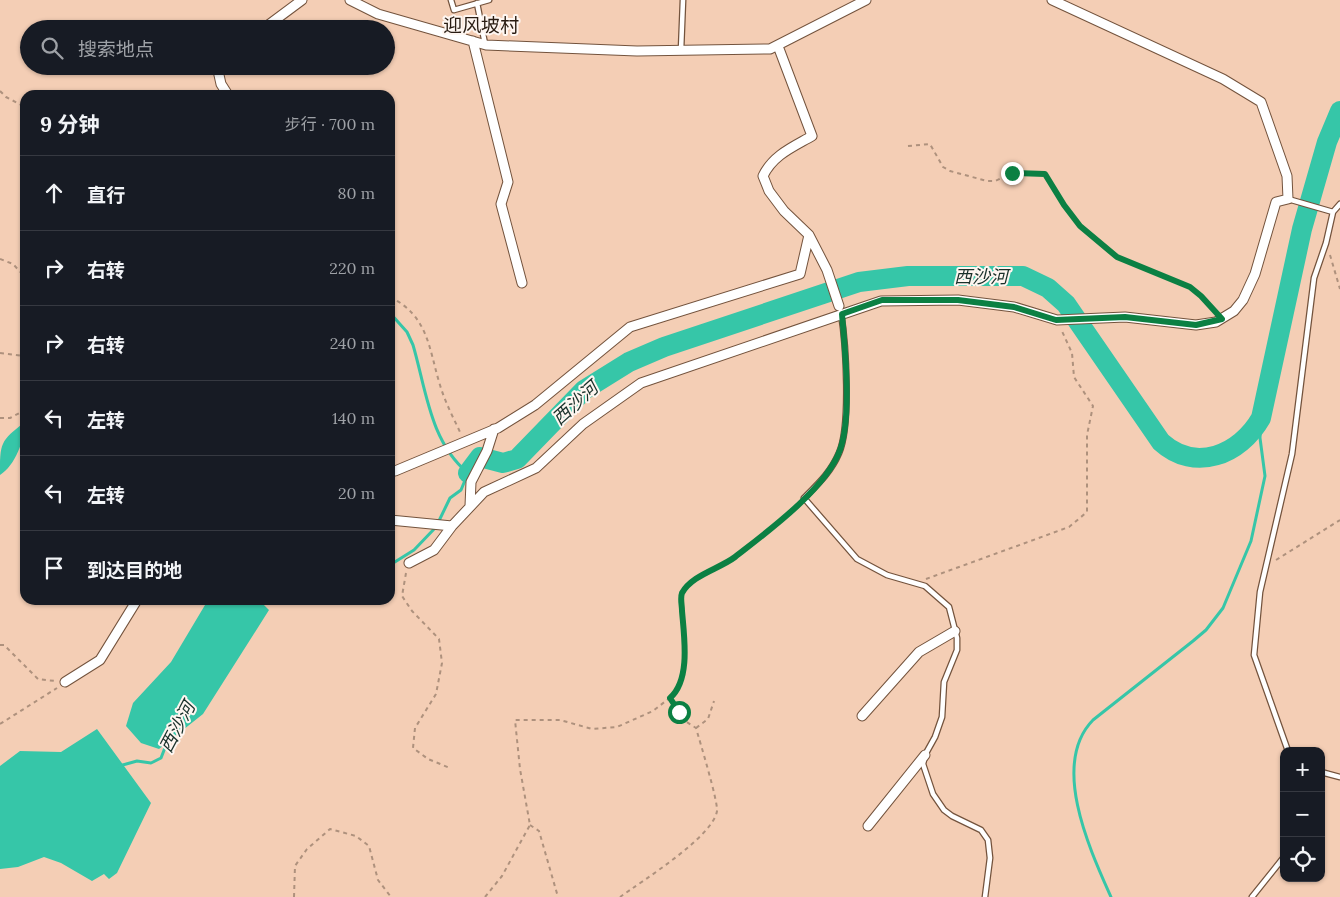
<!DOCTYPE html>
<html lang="zh">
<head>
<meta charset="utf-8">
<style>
	body { margin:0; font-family:Lora,"Noto Sans SC",serif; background:#242831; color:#f1f3f6 }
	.controls { position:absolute; right:15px; bottom:15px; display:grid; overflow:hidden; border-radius:10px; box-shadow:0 1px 4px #0004 }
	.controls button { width:45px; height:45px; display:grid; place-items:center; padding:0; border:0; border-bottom:1px solid #363941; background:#171b24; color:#f1f3f6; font:25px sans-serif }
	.stop { position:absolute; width:15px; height:15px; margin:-11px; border:4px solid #0b8043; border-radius:50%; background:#fff }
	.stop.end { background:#0b8043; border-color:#fff; box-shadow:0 1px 5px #0008 }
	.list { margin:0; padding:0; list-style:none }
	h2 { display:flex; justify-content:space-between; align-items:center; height:65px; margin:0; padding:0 20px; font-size:21px }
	h2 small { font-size:16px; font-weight:400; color:#9ea1a6 }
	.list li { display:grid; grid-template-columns:32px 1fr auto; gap:15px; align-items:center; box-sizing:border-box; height:75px; padding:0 20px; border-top:1px solid #363941 }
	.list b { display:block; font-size:19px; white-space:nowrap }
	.list em { font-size:16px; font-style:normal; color:#9ea1a6 }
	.icon { flex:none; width:28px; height:28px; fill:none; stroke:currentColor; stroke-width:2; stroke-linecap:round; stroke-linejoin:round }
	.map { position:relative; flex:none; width:1340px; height:897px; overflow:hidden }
	.search { position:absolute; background:#171b24; box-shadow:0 1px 4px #0004; left:20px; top:20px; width:375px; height:55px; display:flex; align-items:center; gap:12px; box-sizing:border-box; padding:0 18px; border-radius:28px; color:#9ea1a6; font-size:19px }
	.panel { position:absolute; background:#171b24; box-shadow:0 1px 4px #0004; left:20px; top:90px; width:375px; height:515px; border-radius:15px }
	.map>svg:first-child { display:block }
	.water { fill:#36c6a8 }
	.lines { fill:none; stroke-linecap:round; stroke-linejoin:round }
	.stream { stroke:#36c6a8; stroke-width:3 }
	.river { stroke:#36c6a8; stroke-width:20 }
	.lane-casing { stroke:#73533d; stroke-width:7 }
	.street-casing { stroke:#73533d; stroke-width:11 }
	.path { stroke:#ae917d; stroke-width:2; stroke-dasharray:4 4; stroke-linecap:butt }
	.lane { stroke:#fff; stroke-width:4.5 }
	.street { stroke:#fff; stroke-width:9 }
	.route { stroke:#0b8043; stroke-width:6 }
	.labels { text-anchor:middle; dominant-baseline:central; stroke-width:4; stroke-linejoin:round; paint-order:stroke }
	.water-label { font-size:18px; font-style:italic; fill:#19302a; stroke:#fef6f1 }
	.quarter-label { font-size:19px; fill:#291c12; stroke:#fef6f1 }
</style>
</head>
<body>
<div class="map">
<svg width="1340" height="897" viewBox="0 0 1340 897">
	<rect width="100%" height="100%" fill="#f4ceb5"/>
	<path class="water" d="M25,422c0,17 -10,44 -25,53 0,-32 0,-34 25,-53z
		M208,600h51l10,10 -66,104 -44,35 -18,-6 -15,-17 7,-23 38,-41z
		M97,729l54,74 -34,70 -8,6 -5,-5 -12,7 -31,-18 -17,-6 -26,10 -18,2v-103l20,-15 41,1z"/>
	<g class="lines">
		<path class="stream" d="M390,313l17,19 6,13c13,44 17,97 55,128l-7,17 -11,8 -14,29 -22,23 -24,15
			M119,766l18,-5 14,2 10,-5 7,-18
			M1111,897c-21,-47 -61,-133 -18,-177l100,-79 13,-11 17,-22 28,-67 14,-65 -5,-38 1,-20"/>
		<path class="river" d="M468,473l12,-16 23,6 14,-4 67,-69 45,-28 35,-15 195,-65 49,-6h115l25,12 18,16 95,138c34,31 79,13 100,-24l41,-189 25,-87 13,-31"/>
		<defs>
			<path id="lane" d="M451,0l3,10 35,-10
				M477,3l8,41
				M681,50l2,-50
				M1288,199l45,13
				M841,313c5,31 10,113 -2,140 -8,19 -21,31 -35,45l53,61 30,16 38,11 24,21 8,31v12l-13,32 -2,35 -7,20 -10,18 -2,9 10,30 11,16 8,6 29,14 7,10 2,18 -5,39
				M1288,751l-34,-96 6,-63 32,-138 22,-176 12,-35 7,-31 7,-8
				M1321,772l19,5
				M1252,897l32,-40"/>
			<path id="street" d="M350,0l28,14 108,31 151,6 133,-2 96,-49
				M263,29l39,-29
				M473,41l35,141 -7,22 21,79
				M778,46l34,90c-19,11 -39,19 -49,40l6,15 15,20 25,24 18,35 12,36
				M217,66l4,18 7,11
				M390,470l5,1 103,-43 37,-23 95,-78 170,-53 9,-39
				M470,506l1,-24 16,-31 7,-22
				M390,520l62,6
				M409,563l25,-13 18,-24 32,-34 52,-24 47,-44 58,-41 240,-82 77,-1 56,7 43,13 68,-3 71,8 20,-3 18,-11 9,-11 12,-26 21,-72 12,-3 -1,-23 -26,-74 -38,-23 -171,-79
				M65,682l35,-22 37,-60
				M862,716l57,-64 36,-21
				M868,826l57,-71"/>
		</defs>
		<use href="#lane" class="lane-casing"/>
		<use href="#street" class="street-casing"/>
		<path class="path" d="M0,91l6,6 19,10
			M908,146l22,-2 13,23 7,4 37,10h8l18,-8 32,1 19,31 16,21 37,31 74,30 24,24
			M1330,255l10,34
			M0,259l13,5 12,13
			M390,297c39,19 39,53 50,88 5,17 13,32 20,47
			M0,353l25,3
			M0,418h10l15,-8
			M1276,560l64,-40
			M406,573l-4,23 10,15 27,28 3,24 -6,31 -21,34 -2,20 15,11 22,9
			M926,579l143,-52 18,-15v-77l6,-29 -19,-29 -2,-24 -11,-24
			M0,645h4l34,34 17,2
			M0,724l57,-36
			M696,728l12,-9 6,-18
			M530,825l9,6 19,66
			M294,897l1,-31 12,-17 23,-20 26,7 13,10 9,34 13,17
			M485,897l17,-21 28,-51 -10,-56 -5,-49h45l32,9 25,-2 36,-16 23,-18 10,-34 -5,-64 7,-10 44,-25 43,-35 23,-22
			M620,897c22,-16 93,-60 97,-86 1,-10 -17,-69 -21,-83l-11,-7 -15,-23"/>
		<use href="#lane" class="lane"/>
		<use href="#street" class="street"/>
	</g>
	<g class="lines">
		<path class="route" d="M679,712l-9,-14c21,-18 14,-62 12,-87 0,-6 -2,-13 0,-18 10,-18 37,-24 53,-36 32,-25 91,-68 105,-107 12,-33 5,-100 2,-136l40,-14h76l56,7 42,13 69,-3 71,8 26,-6 -21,-23 -11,-9 -73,-30 -37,-31 -16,-21 -19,-31 -33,-1"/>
	</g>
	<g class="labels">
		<g class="water-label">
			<text x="981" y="276">西沙河</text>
			<text transform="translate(575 403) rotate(-42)">西沙河</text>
			<text transform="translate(177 727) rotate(-62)">西沙河</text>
		</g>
		<g class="quarter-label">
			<text x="481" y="25">迎风坡村</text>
		</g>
	</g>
</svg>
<div class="controls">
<button>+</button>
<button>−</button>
<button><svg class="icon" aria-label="locate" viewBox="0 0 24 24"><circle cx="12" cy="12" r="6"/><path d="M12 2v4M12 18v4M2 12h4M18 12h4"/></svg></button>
</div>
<div class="stop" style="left:679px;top:712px"></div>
<div class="stop end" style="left:1012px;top:173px"></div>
<div class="search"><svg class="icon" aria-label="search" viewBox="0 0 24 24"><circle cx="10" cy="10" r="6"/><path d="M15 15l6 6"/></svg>搜索地点</div>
<section class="panel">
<h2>9 分钟<small>步行 · 700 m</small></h2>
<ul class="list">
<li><svg class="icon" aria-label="ahead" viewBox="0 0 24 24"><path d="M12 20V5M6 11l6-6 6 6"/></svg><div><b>直行</b></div><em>80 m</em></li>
<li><svg class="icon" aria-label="right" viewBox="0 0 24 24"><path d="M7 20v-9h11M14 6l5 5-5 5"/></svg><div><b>右转</b></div><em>220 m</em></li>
<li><svg class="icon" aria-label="right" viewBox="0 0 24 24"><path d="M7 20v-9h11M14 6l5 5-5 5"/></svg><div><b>右转</b></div><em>240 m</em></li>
<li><svg class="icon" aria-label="left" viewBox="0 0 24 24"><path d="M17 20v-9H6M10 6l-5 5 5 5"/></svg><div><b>左转</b></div><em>140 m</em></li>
<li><svg class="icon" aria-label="left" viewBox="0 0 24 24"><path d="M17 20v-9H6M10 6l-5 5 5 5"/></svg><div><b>左转</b></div><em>20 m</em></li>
<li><svg class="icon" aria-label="arrive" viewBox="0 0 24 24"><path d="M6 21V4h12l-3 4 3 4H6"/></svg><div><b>到达目的地</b></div></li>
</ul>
</section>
</div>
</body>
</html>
